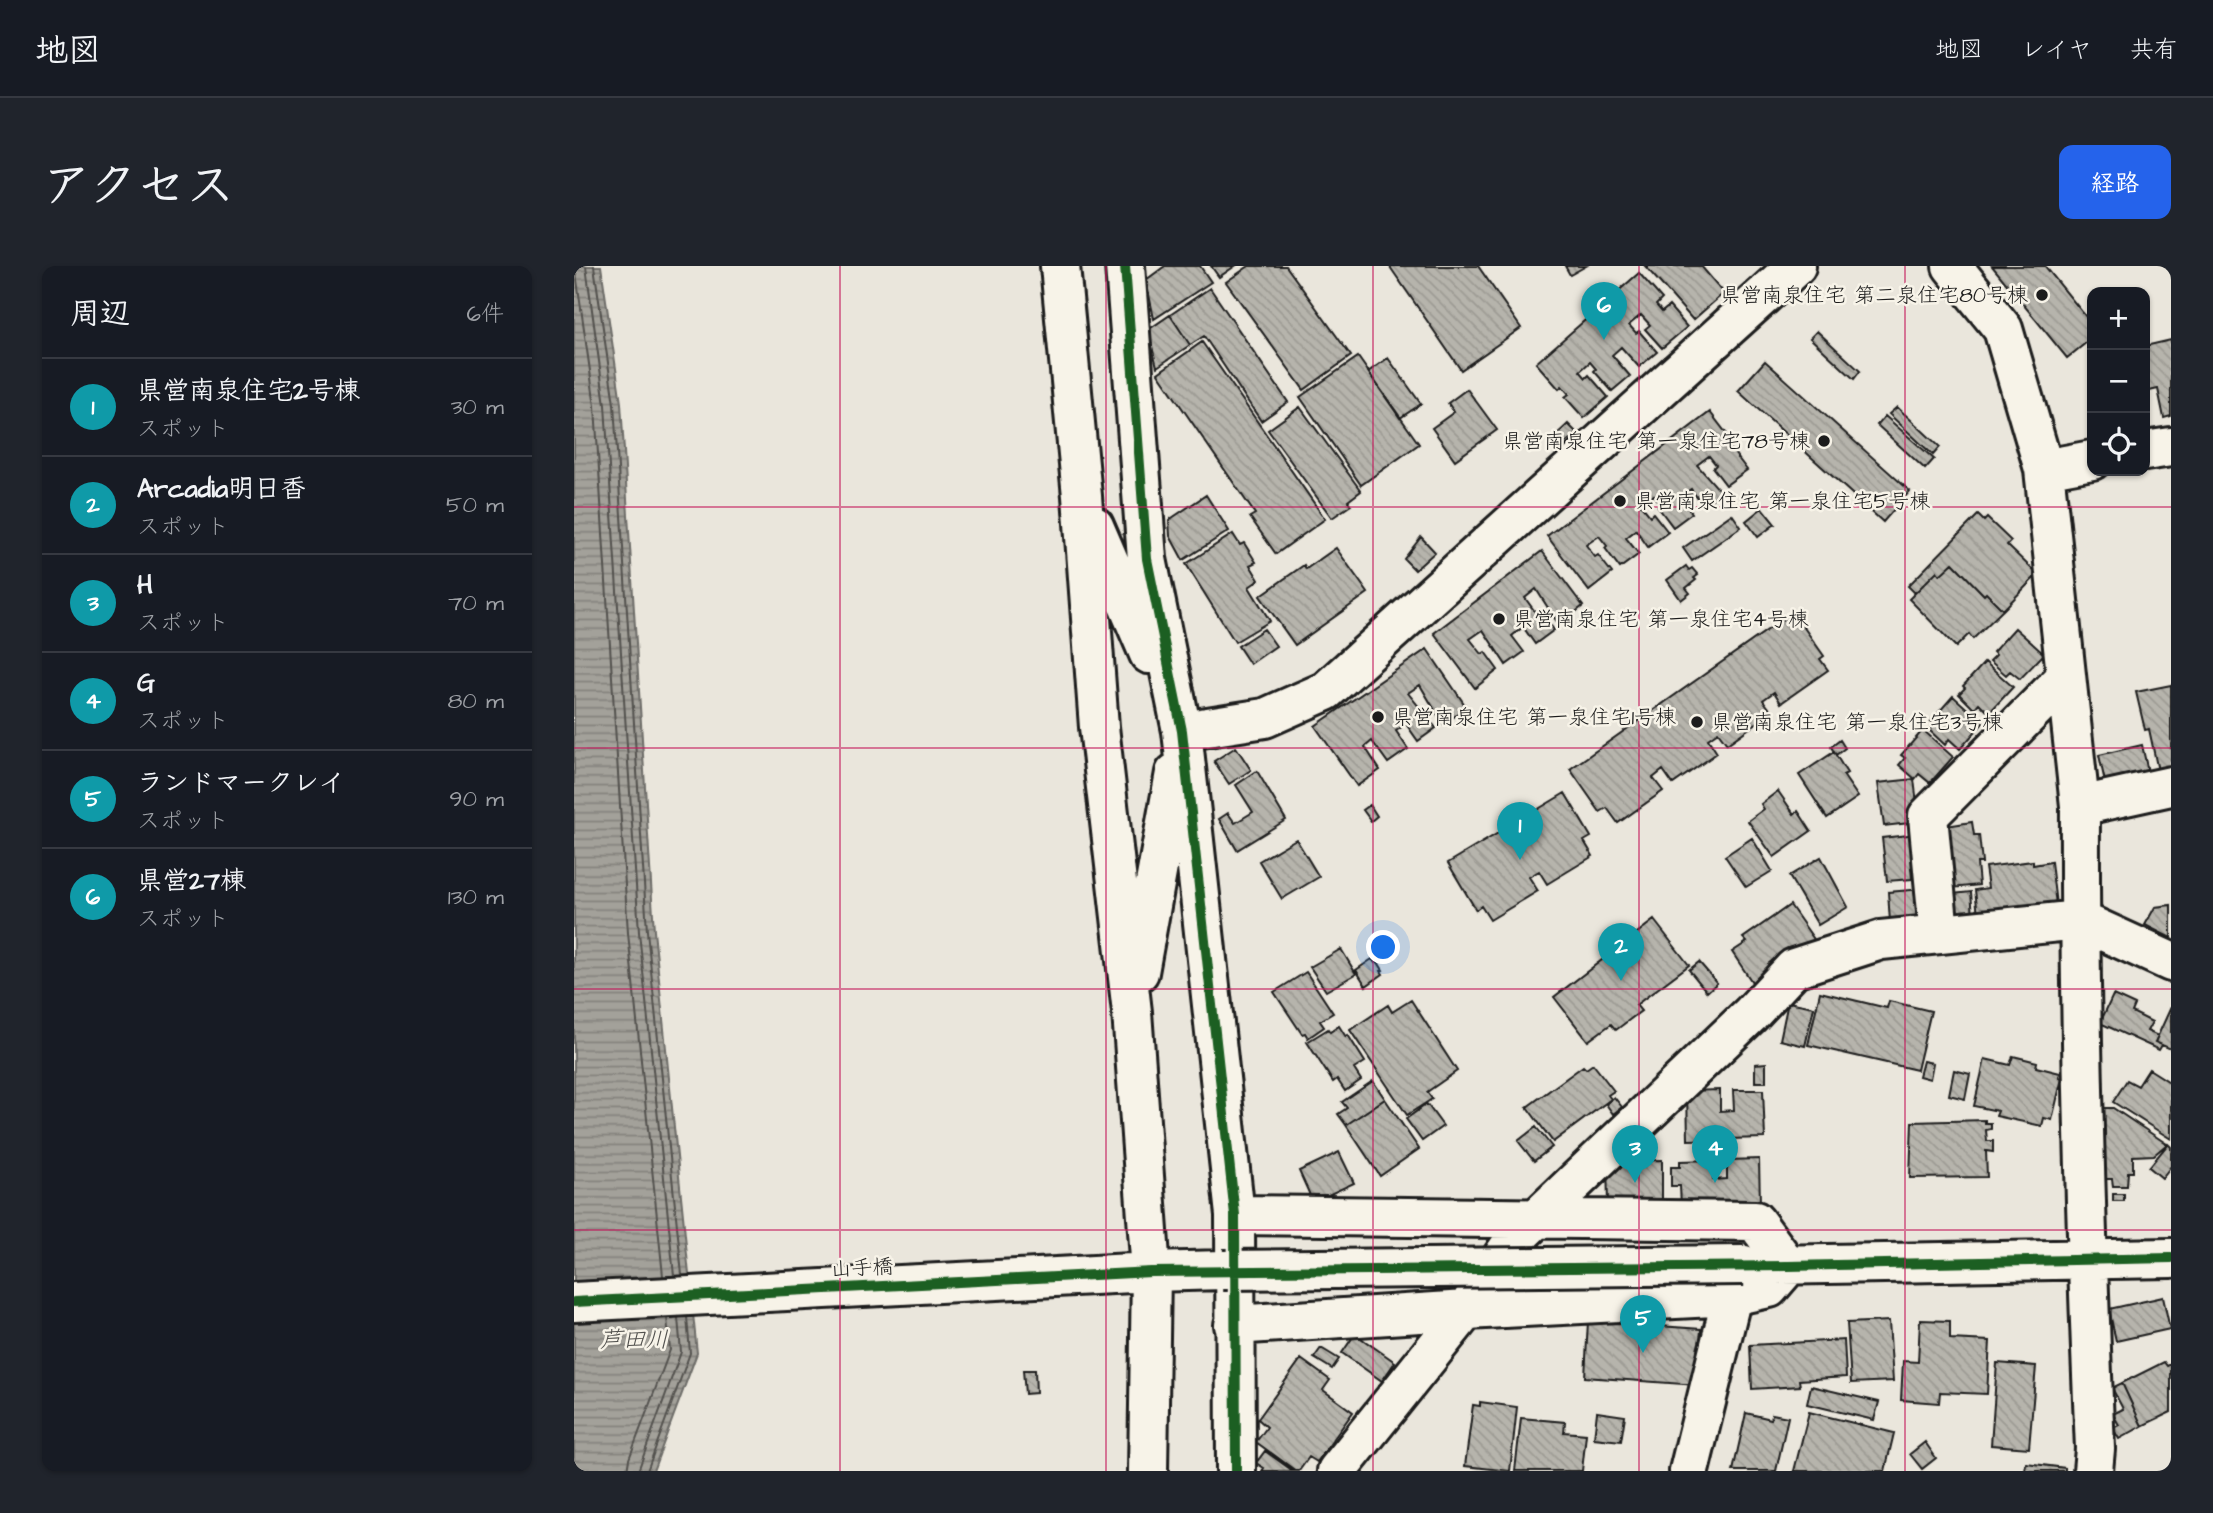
<!DOCTYPE html>
<html lang="ja">
<head>
<meta charset="utf-8">
<style>
	body { margin:0; font-family:"Architects Daughter","Klee One",sans-serif; background:#20242c; color:#f1f3f6 }
	.controls { position:absolute; right:21px; top:21px; display:grid; overflow:hidden; border-radius:14px; box-shadow:0 2px 5px #0004 }
	.controls button { width:63px; height:63px; display:grid; place-items:center; padding:0; border:0; border-bottom:2px solid #363941; background:#171b24; color:#f1f3f6; font:35px sans-serif }
	.you { position:absolute; left:810px; top:682px; width:24px; height:24px; margin:-18px; border:5px solid #fff; border-radius:50%; background:#1a73e8; box-shadow:0 0 0 10px #1a73e833 }
	.badge { display:grid; place-items:center; width:46px; height:46px; border-radius:50%; background:#2563eb; color:#fff; font-size:23px; font-weight:700 }
	.pin { position:absolute; translate:-50% -58px; filter:drop-shadow(0 2px 4px #0008) }
	.pin::after { content:''; position:absolute; top:37px; width:24px; height:21px; background:inherit; clip-path:polygon(0 0,100% 0,50% 100%) }
	.list { margin:0; padding:0; list-style:none }
	h2 { display:flex; justify-content:space-between; align-items:center; height:91px; margin:0; padding:0 28px; font-size:30px }
	h2 small { font-size:23px; font-weight:400; color:#9ea1a6 }
	.list li { display:grid; grid-template-columns:46px 1fr auto; gap:21px; align-items:center; box-sizing:border-box; height:98px; padding:0 28px; border-top:2px solid #363941 }
	.list b { display:block; font-size:26px; white-space:nowrap }
	.list p { margin:0; font-size:23px; white-space:nowrap; color:#9ea1a6 }
	.list em { font-size:23px; font-style:normal; color:#9ea1a6 }
	.icon { flex:none; width:38px; height:38px; fill:none; stroke:currentColor; stroke-width:2; stroke-linecap:round; stroke-linejoin:round }
	.map { position:relative; flex:none; width:1597px; height:1205px; overflow:hidden; border-radius:14px }
	header { display:flex; align-items:center; gap:42px; box-sizing:border-box; height:98px; padding:0 35px; background:#171b24; border-bottom:2px solid #363941 }
	header strong { font-size:33px }
	nav { display:flex; gap:38px; margin-inline-start:auto; font-size:24px }
	.intro { display:flex; align-items:center; justify-content:space-between; box-sizing:border-box; height:168px; padding:0 42px }
	h1 { margin:0; font-size:49px }
	.button { padding:18px 32px; border-radius:14px; background:#2563eb; color:#fff; font-size:24px; font-weight:700 }
	main { display:flex; gap:42px; padding:0 42px }
	aside { flex:1; background:#171b24; border-radius:14px; box-shadow:0 2px 5px #0004 }
	.map>svg:first-child { display:block }
	.water { fill:url(#water-rules); stroke:#6d6c68; stroke-width:2 }
	.lines { fill:none; stroke-linecap:round; stroke-linejoin:round }
	.shore { stroke:#52514e; stroke-width:2 }
	.building { fill:url(#building-back-hatch); stroke:#1c1c1c; stroke-width:2 }
	.minor-casing { stroke:#1c1c1c; stroke-width:44 }
	.minor { stroke:#f7f3e8; stroke-width:38 }
	.minor-bridge-casing { stroke:#1c1c1c; stroke-width:44; stroke-linecap:butt }
	.minor-bridge { stroke:#f7f3e8; stroke-width:38 }
	.cycleway-casing { stroke:#f7f3e8; stroke-width:15 }
	.cycleway { stroke:#1b5e20; stroke-width:10 }
	.grid { fill:none; stroke:#c2185b; stroke-width:2; stroke-opacity:0.55 }
	.poi-dot { fill:#1c1c1c; stroke:#f7f3e8; stroke-width:2.5 }
	.labels { text-anchor:middle; dominant-baseline:central; stroke-width:5; stroke-linejoin:round; paint-order:stroke }
	.poi-label { font-size:21px; fill:#1c1c1c; stroke:#f7f3e8; text-anchor:start }
	.street-label { font-size:21px; fill:#1c1c1c; stroke:#f7f3e8 }
	.water-label { font-size:23px; font-style:italic; fill:#52514e; stroke:#f7f3e8 }
</style>
</head>
<body>
<header>
<strong>地図</strong>
<nav><a>地図</a><a>レイヤ</a><a>共有</a></nav>
</header>
<div class="intro"><h1>アクセス</h1><a class="button">経路</a></div>
<main>
<aside>
<h2>周辺<small>6件</small></h2>
<ul class="list">
<li><span class="badge" style="background:#0f9aa8">1</span><div><b>県営南泉住宅2号棟</b><p>スポット</p></div><em>30 m</em></li>
<li><span class="badge" style="background:#0f9aa8">2</span><div><b>Arcadia明日香</b><p>スポット</p></div><em>50 m</em></li>
<li><span class="badge" style="background:#0f9aa8">3</span><div><b>H</b><p>スポット</p></div><em>70 m</em></li>
<li><span class="badge" style="background:#0f9aa8">4</span><div><b>G</b><p>スポット</p></div><em>80 m</em></li>
<li><span class="badge" style="background:#0f9aa8">5</span><div><b>ランドマークレイ</b><p>スポット</p></div><em>90 m</em></li>
<li><span class="badge" style="background:#0f9aa8">6</span><div><b>県営27棟</b><p>スポット</p></div><em>130 m</em></li>
</ul>
</aside>
<div class="map">
<svg width="1597" height="1205" viewBox="0 0 1597 1205">
	<defs>
		<pattern id="water-rules" width="6" height="5" patternUnits="userSpaceOnUse" patternTransform="scale(1.75)"><rect width="6" height="5" fill="#a3a19a"/><path d="M0 2.5h6" fill="none" stroke="#84827d"/></pattern>
		<pattern id="building-back-hatch" width="6" height="6" patternUnits="userSpaceOnUse" patternTransform="scale(1.75)"><rect width="6" height="6" fill="#b6b4ac"/><path d="M-1 5l2 2M0 0l6 6M5-1l2 2" fill="none" stroke="#9c9a93"/></pattern>
	</defs>
	<rect width="100%" height="100%" fill="#eae6dc"/>
	<filter id="ink" filterUnits="userSpaceOnUse"><feTurbulence type="fractalNoise" baseFrequency=".0143" numOctaves="2"/><feDisplacementMap in="SourceGraphic" scale="14" xChannelSelector="R" yChannelSelector="G"/><feConvolveMatrix kernelMatrix="1 2 1 2 8 2 1 2 1" color-interpolation-filters="sRGB"/></filter>
	<g filter="url(#ink)">
		<path class="water" d="M0,0h27l20,137 33,528 43,422 -44,118h-79z"/>
		<g class="lines">
			<path class="shore" d="M1,0l20,140 33,527 35,343
				M12,0l19,139 34,527 35,344
				M20,0l20,138 33,527 35,344
				M53,1205l2,-12 41,-109 -3,-32
				M64,1205l43,-119 -3,-34
				M73,1205l43,-118 -3,-36"/>
		</g>
		<path class="building" d="M591,0h35l11,16 -57,37 -8,-39z
			M637,0h24l-16,11z
			M675,0h37l65,90 -47,34 -78,-108z
			M818,0h86l43,62 -60,42 -71,-103z
			M991,0h21l-16,9z
			M1071,0h56l23,27 -31,27z
			M1418,0h53l47,58v14l-25,20z
			M1065,7l23,26 -6,6 6,7 7,-6 18,21 -25,21 -17,-19 5,-4 -9,-10 -12,10 7,8 3,-2 18,21 -18,15 -18,-20 -9,8 18,21 -18,15 -18,-20 2,-2 -6,-7 -10,9 6,7 3,-3 19,22 -24,21 -19,-21 4,-3 -7,-8 -3,3 -23,-26z
			M636,22l78,114 -27,19 -57,-85 -14,9 -20,-30z
			M596,49l20,30 -33,22 -9,-37z
			M1243,65l43,40 -6,8 -44,-41z
			M1597,74v76l-7,2 -6,-29 -13,3v-46z
			M628,76l123,177 -49,35 -26,-37 5,-3 -97,-141z
			M784,91l61,87 -58,41 -61,-88z
			M814,92l33,46 -21,14 -32,-46z
			M1191,95l145,130 -27,31 -145,-131z
			M893,123l30,41 -42,30 -23,-32 22,-16 -6,-9z
			M726,141l61,84 -13,10 3,4 -19,13 -64,-88z
			M1323,141l43,40 -7,8 -44,-41z
			M1136,146l19,25 -4,4 22,29 -21,15 -13,-17 3,-3 -7,-9 -12,9 24,27 -18,14 -12,-17 -11,8 12,16 -19,14 -15,-20 3,-2 -7,-10 -13,10 9,11 3,-3 15,19 -20,15 -12,-17 -10,8 13,16 -19,14 -15,-20 2,-2 -8,-10 -13,9 9,12 3,-2 14,18 -23,18 -42,-55z
			M1311,150l49,43 -9,10 -48,-44z
			M994,158l9,9 -14,12 -8,-9z
			M632,229l23,36 -46,29 -13,-24 -1,-16z
			M1188,242l13,16 -17,13 -12,-16z
			M1158,248l9,13 -49,34 -9,-13z
			M1404,249l6,6 3,-3 24,23 -4,4 27,26v7l-31,32 -17,-17 -2,2 -31,-32 -13,12 -3,-4 -22,22 -7,-7z
			M659,268l7,11 4,-2 12,19 -6,3 9,15 -10,7 21,34 -35,21 -49,-78z
			M847,271l14,15 -20,18 -11,-11z
			M762,282l32,45 -73,52 -35,-49 44,-31 2,4z
			M968,285l41,55 -24,19 -23,-36 -11,9 11,15 4,-2 14,19 -19,14 -12,-17 -11,9 12,16 -18,13 -23,-35 -13,9 12,15 3,-2 13,18 -23,18 -41,-55z
			M1379,297l31,32 2,-2 17,17 -30,29 -4,-5 -13,13 -47,-48 28,-28 3,4z
			M1112,300l3,4 3,-2 6,7 -4,3 2,2 -10,8 4,5 -9,7 -14,-20z
			M1219,346l31,44 -4,3 8,11 -47,33 -7,-11 -11,8 9,12 -45,32 -9,-12 -10,7 9,14 -44,31 -10,-14 -10,8 10,13 -45,32 -11,-15 -7,4 -30,-43z
			M1441,362l29,26 -24,25 -10,-8 -4,4 -16,-14 6,-6 -3,-3z
			M690,363l12,17 -26,18 -12,-18z
			M853,383l40,59 -24,16 -23,-39 -12,8 28,35 -18,13 -12,-17 -10,7 12,18 -20,14 -16,-22 -7,6 15,23 -23,16 -42,-60z
			M1411,396l28,25 -24,26 -10,-10 -5,6 -15,-15 6,-6 -2,-2z
			M1597,419v83l-13,3 -9,-42 -4,1 -9,-38z
			M1379,430l30,27 -23,26 -11,-10 -4,6 -16,-15 6,-6 -4,-3z
			M1349,464l30,27 -23,26 -11,-9 -4,5 -16,-14 6,-7 -4,-3z
			M1266,474l5,8 -9,7 -5,-8z
			M1568,479l6,27 -43,10 -6,-27z
			M662,481l15,23 -22,14 -15,-23z
			M1260,486l13,21 -4,2 15,22 -31,21 -28,-43z
			M683,505l29,49 -49,30 -18,-31 9,-6 7,10 18,-11 -17,-27z
			M1340,513l4,33 -10,1 1,10 -25,3 -6,-43z
			M1204,525l16,23 4,-3 13,20 -37,26 -26,-36 16,-12 -3,-5z
			M991,527l26,44 -7,4 9,15 -46,28 -8,-13 -10,6 9,14 -48,29 -9,-14 -5,4 -28,-47z
			M796,539l7,11 -6,5 -8,-11z
			M1398,556l2,13h5l3,28h-5l2,22 -27,3 -6,-62z
			M1343,568l4,33 -10,1 1,11 -25,2 -5,-43z
			M1178,572l20,33 -26,16 -21,-31z
			M722,573l23,38 -37,22 -23,-38z
			M1247,591l27,50 -30,18 -29,-49z
			M1459,595v4l18,-3 5,43 -78,9 -3,-24 13,-2 -3,-21z
			M1349,623l3,29 -36,4 -2,-30z
			M1397,626l2,23 -19,1 -1,-22z
			M1216,639l28,40 -39,26 -7,-10 -4,3 7,10 -19,14 -24,-36 15,-10 -4,-4z
			M1597,639v33l-26,-13 10,-18z
			M1080,654l35,45 -53,40 5,6 -25,19 -5,-6 -23,17 -34,-44z
			M767,683l15,25 -30,17 -16,-24z
			M798,693l3,4 3,-1 5,8 -2,1 2,3 -17,12 -10,-16z
			M1125,696l18,21 -10,9 -18,-22z
			M732,706l27,41 -13,8 4,6 -16,11 -3,-5 -3,1 -28,-42z
			M1246,726l67,16 2,-7 42,10 -14,59 -109,-25z
			M1539,729l22,10 -3,7 20,10 -5,9 11,5 -3,6 7,3 -3,5 -59,-27z
			M837,734l46,71 -30,21 5,7 -25,16 -57,-85 38,-25 4,7z
			M1214,736l26,5 -9,39 -25,-6z
			M1597,741v42l-16,-7z
			M765,760l7,11 2,-2 17,27 -11,7 7,11 -16,11 -8,-12 -4,3 -26,-40 21,-13 2,3z
			M1439,790l24,6 -1,5 24,6 -1,4 3,1 -10,42 -8,-2 -2,8 -46,-10 2,-5 -24,-5 11,-47 25,6z
			M1349,795l10,2 -3,16 -11,-3z
			M1192,797v19h-11v-18z
			M1019,798l21,27 -6,4 3,4 -58,43 -26,-35 56,-41 3,3z
			M1575,803l22,14v56l-58,-37 14,-22 11,6z
			M1380,804l16,4 -5,25 -16,-4z
			M799,815l12,18 -39,26 -8,-11 9,-6 -5,-6z
			M1146,824v21l14,-1 -1,-20h30l2,48 -77,2 -1,-49z
			M1040,831l8,10 -9,7 -7,-10z
			M811,833l34,50 -39,27 -34,-51z
			M853,838l16,22 -21,15 -16,-22z
			M1530,842h9l54,36 -13,11 -21,1v16h-5l-1,14h-14l-1,-7h-7z
			M1411,854v3h6v6l-5,1 1,11h6v11l-7,-1 1,26 -77,1 2,-56z
			M962,861l16,20 -18,14 -16,-20z
			M1594,878l3,3v19l-9,12 -13,-11z
			M765,886l15,31 -41,19 -14,-31z
			M1185,893l1,45 -79,1 -1,-19h-9v-19h9v-6l33,-1v20l14,-1v-19z
			M1088,894v45h-54l-1,-44z
			M1539,928h11v7h-11z
			M1589,1031l7,32 -54,12 -7,-32z
			M1346,1054l30,1v18l40,2 -3,53 -47,-2 -1,11 -38,-3 2,-39 15,1z
			M1014,1055l113,8 -4,56 -112,-8z
			M1315,1055l4,60 -42,2 -4,-60z
			M781,1068l40,28 -13,19 -40,-28z
			M1270,1074l2,37 -47,3 1,6 -48,3 -2,-44z
			M747,1082l18,11 -7,10 -18,-11z
			M727,1093l29,21 -7,10 30,22 -36,50 -8,-5 -10,14h-3l-40,-29 11,-15 -9,-8z
			M1590,1096l3,4 4,-2v48l-29,14 -20,-43z
			M1423,1097l39,3 -7,82 -38,-3z
			M449,1104h12l1,23 -11,1z
			M1548,1117l20,43 -23,13 -6,-11 6,-3 -6,-11 10,-5 -11,-21z
			M1237,1120l68,16 -5,18 -67,-16z
			M906,1136l37,5 -7,64 -45,-5 8,-61 7,1z
			M1023,1146l28,4 -4,25 -27,-3z
			M1235,1146l85,21 -9,38h-91z
			M1172,1147l25,6 1,-5 16,3 -12,54h-43z
			M947,1152l44,4 -1,10 22,2 -4,37h-67z
			M1351,1176l11,16 -14,11 -12,-15z
			M691,1185l28,20h-31l2,-3 -8,-5z
			M1452,1197l39,5v3h-40z"/>
		<g class="lines">
			<defs>
				<path id="minor" d="M486,0l22,230 17,231 33,285 19,260 -3,199
					M551,0l22,293 35,172 53,484 1,256
					M1378,0l51,63 41,140 36,337
					M1571,185l26,-4
					M1470,203l48,-9
					M520,260l55,128
					M608,465l83,-13 61,-27 470,-425
					M1365,667l-11,-117 137,-138
					M565,706l36,-199
					M1190,999l407,-7
					M0,1036l577,-30 72,-2
					M660,1059l232,-15 266,-14 37,-8 19,-22 -33,-45 -520,-6
					M763,1205l129,-161 48,-70 237,-226 43,-46 87,-28 198,-20 92,42
					M1115,1205l43,-175
					M1519,1205l2,-22c-9,-214 -16,-429 -15,-643l91,-20"/>
			</defs>
			<use href="#minor" class="minor-casing"/>
			<use href="#minor" class="minor"/>
			<defs>
				<path id="minor-bridge" d="M649,1004l521,-5"/>
			</defs>
			<use href="#minor-bridge" class="minor-bridge-casing"/>
			<use href="#minor-bridge" class="minor-bridge"/>
			<defs>
				<path id="cycleway" d="M551,0l22,293 35,172 53,484 1,256
					M0,1036l577,-30 637,-6 383,-8"/>
			</defs>
			<use href="#cycleway" class="cycleway-casing"/>
			<use href="#cycleway" class="cycleway"/>
		</g>
	</g>
	<path class="grid" d="M266,0v1205M532,0v1205M799,0v1205M1065,0v1205M1331,0v1205M0,241h1597M0,482h1597M0,723h1597M0,964h1597"/>
	<g class="poi-dot">
		<circle cx="1468" cy="29" r="7"/>
		<circle cx="1250" cy="175" r="7"/>
		<circle cx="1046" cy="235" r="7"/>
		<circle cx="925" cy="353" r="7"/>
		<circle cx="804" cy="451" r="7"/>
		<circle cx="1123" cy="456" r="7"/>
	</g>
	<g class="labels">
		<g class="poi-label">
			<text x="1454" y="29" text-anchor="end">県営南泉住宅 第二泉住宅80号棟</text>
			<text x="1236" y="175" text-anchor="end">県営南泉住宅 第一泉住宅78号棟</text>
			<text x="1060" y="235">県営南泉住宅 第一泉住宅5号棟</text>
			<text x="939" y="353">県営南泉住宅 第一泉住宅4号棟</text>
			<text x="818" y="451">県営南泉住宅 第一泉住宅1号棟</text>
			<text x="1137" y="456">県営南泉住宅 第一泉住宅3号棟</text>
		</g>
		<g class="street-label">
			<text transform="translate(288 1002) rotate(-3)">山手橋</text>
		</g>
		<g class="water-label">
			<text x="60" y="1074">芦田川</text>
		</g>
	</g>
</svg>
<div class="controls">
<button>+</button>
<button>−</button>
<button><svg class="icon" aria-label="locate" viewBox="0 0 24 24"><circle cx="12" cy="12" r="6"/><path d="M12 2v4M12 18v4M2 12h4M18 12h4"/></svg></button>
</div>
<div class="you"></div>
<div class="pin badge" style="left:946px;top:594px;background:#0f9aa8">1</div>
<div class="pin badge" style="left:1047px;top:715px;background:#0f9aa8">2</div>
<div class="pin badge" style="left:1061px;top:917px;background:#0f9aa8">3</div>
<div class="pin badge" style="left:1141px;top:917px;background:#0f9aa8">4</div>
<div class="pin badge" style="left:1069px;top:1087px;background:#0f9aa8">5</div>
<div class="pin badge" style="left:1030px;top:74px;background:#0f9aa8">6</div>
</div>
</main>
</body>
</html>
